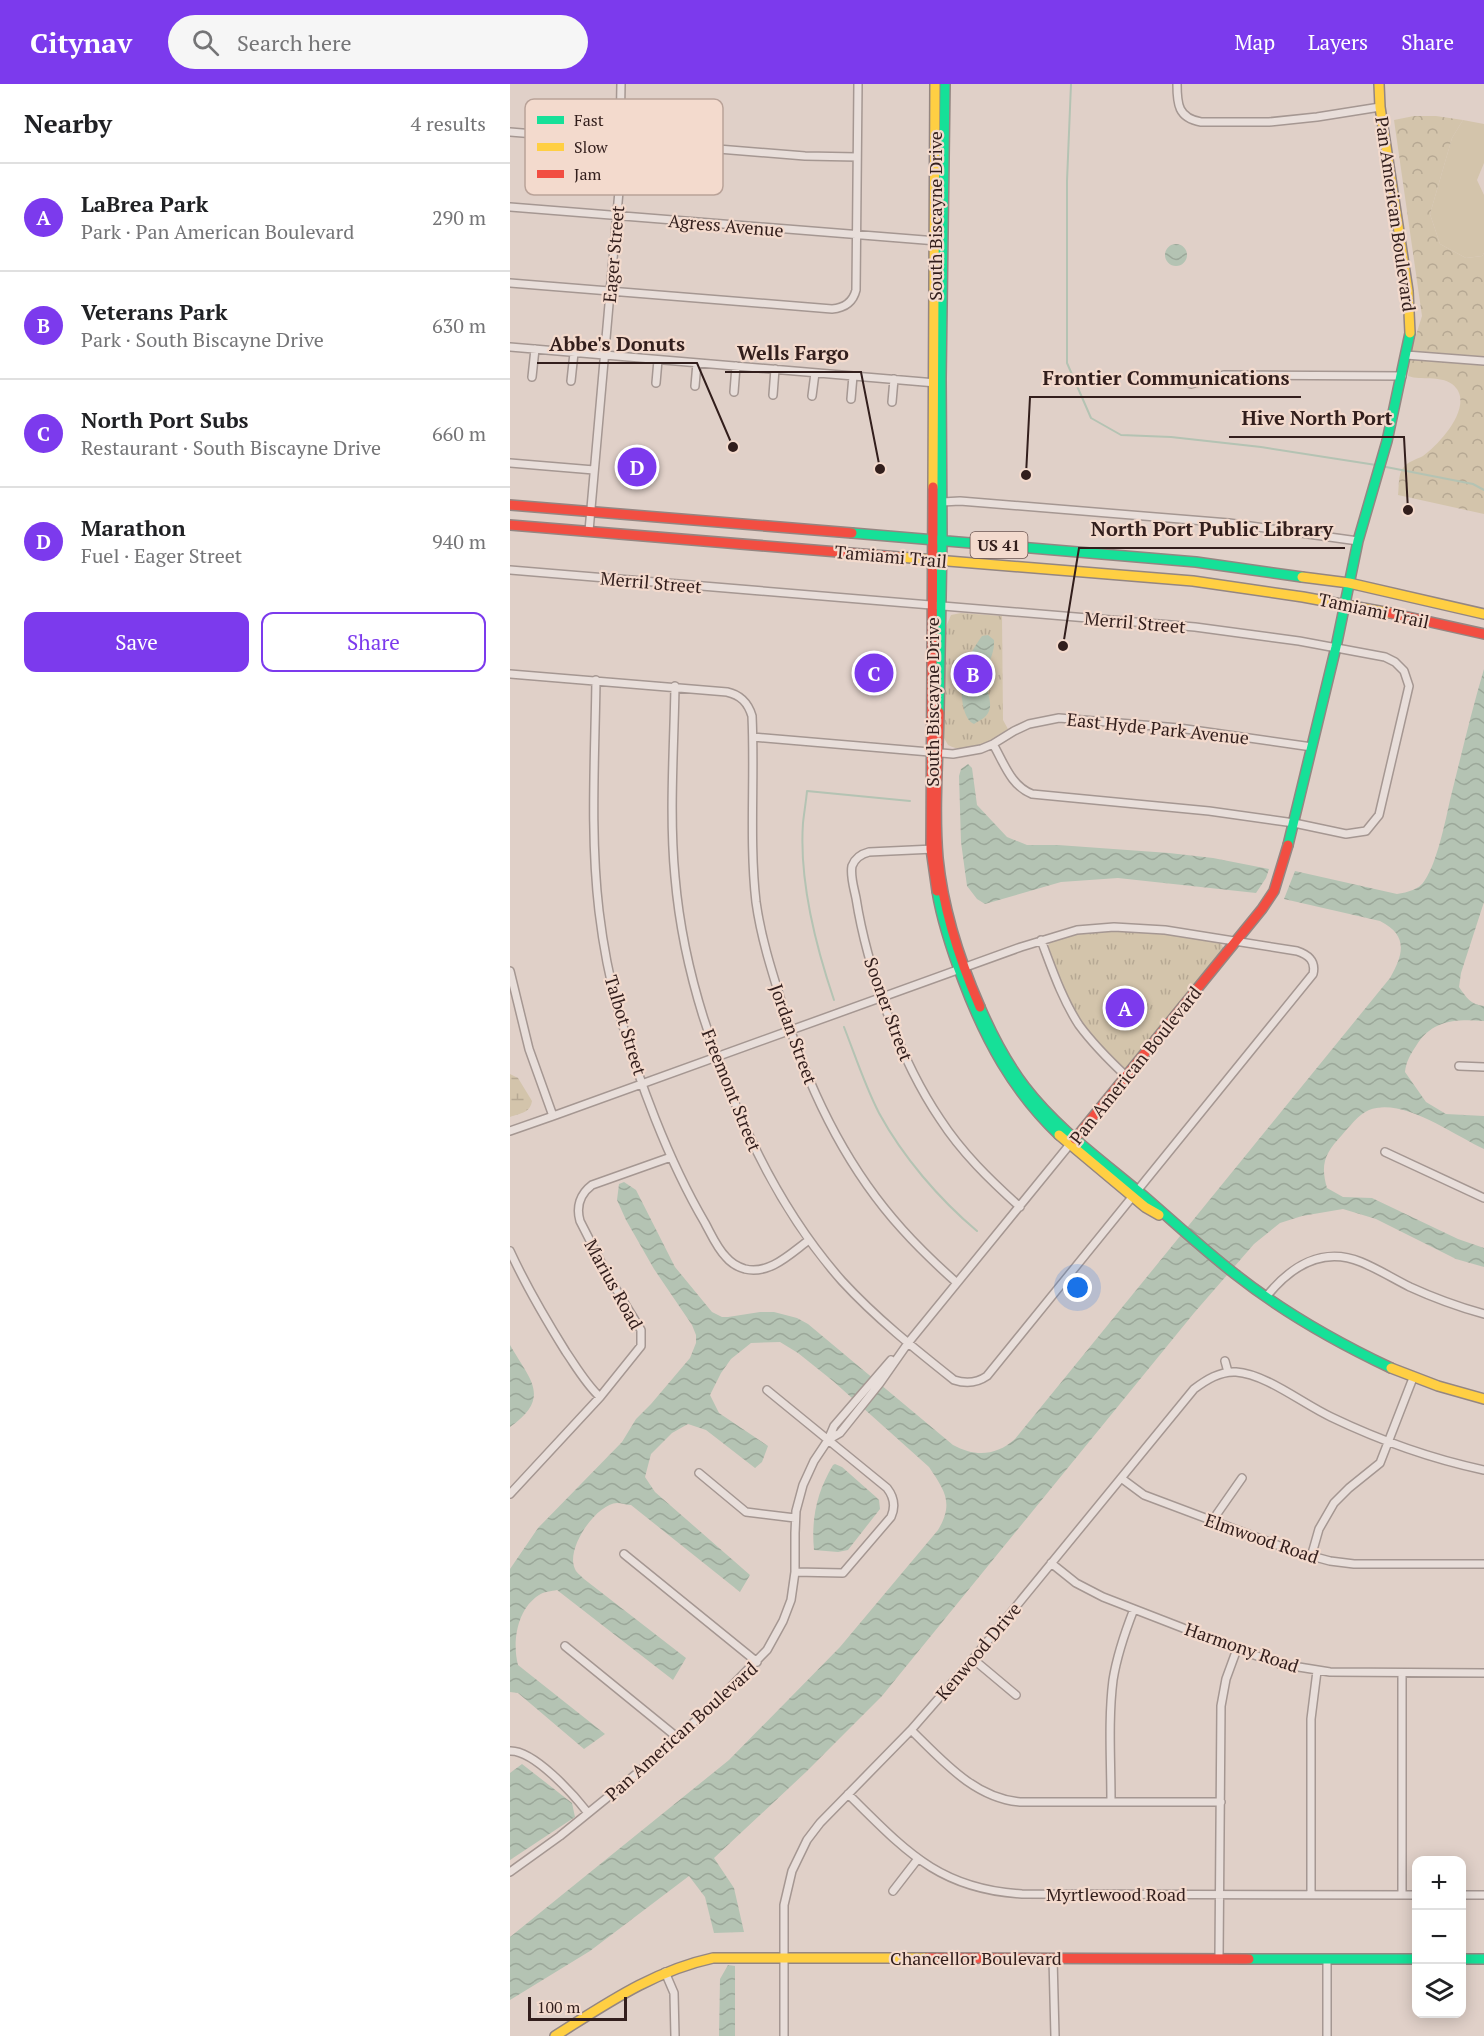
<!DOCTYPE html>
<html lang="en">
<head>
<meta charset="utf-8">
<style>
	body { margin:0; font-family:"PT Serif",serif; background:#f6f6f6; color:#202124 }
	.controls { position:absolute; right:18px; bottom:18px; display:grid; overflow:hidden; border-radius:12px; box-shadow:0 3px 15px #0003 }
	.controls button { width:54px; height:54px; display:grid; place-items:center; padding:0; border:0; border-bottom:2px solid #e0e0e0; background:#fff; color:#202124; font:30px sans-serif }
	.scale { position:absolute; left:18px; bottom:15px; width:99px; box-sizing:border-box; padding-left:6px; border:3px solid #321e1c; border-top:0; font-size:16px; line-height:21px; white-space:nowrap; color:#321e1c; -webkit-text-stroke:4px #f3dacd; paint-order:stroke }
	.you { position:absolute; left:568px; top:1204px; width:21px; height:21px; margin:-15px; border:4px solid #fff; border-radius:50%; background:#1a73e8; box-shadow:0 0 0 9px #1a73e833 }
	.badge { display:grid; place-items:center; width:39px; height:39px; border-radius:50%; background:#7c3aed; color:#fff; font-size:20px; font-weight:700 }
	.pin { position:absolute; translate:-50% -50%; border:3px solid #fff; box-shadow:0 2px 6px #0006 }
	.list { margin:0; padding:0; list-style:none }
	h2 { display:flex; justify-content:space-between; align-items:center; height:78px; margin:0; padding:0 24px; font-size:26px }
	h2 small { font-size:20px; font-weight:400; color:#757577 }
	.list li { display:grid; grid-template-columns:39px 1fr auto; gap:18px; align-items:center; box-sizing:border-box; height:108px; padding:0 24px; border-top:2px solid #e0e0e0 }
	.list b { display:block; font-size:22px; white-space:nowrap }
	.list p { margin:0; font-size:20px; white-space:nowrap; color:#757577 }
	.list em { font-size:20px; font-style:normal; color:#757577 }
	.actions { display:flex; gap:12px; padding:18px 24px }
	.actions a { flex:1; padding:14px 0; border:2px solid #7c3aed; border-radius:12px; text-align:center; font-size:21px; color:#7c3aed }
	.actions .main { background:#7c3aed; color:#fff }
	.icon { flex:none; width:33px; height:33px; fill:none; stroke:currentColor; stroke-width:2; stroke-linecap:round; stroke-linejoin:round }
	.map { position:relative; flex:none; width:974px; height:1952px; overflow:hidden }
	header { display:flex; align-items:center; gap:36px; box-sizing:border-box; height:84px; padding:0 30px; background:#7c3aed; color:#fff }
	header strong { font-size:28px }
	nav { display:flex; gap:33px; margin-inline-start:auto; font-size:21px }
	.search { width:420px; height:54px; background:#f6f6f6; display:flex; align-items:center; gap:15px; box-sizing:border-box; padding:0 21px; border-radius:33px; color:#757577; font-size:22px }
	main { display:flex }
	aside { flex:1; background:#fff }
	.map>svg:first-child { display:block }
	.grass { fill:#d3c4ab }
	.forest { fill:url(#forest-crowns) }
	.wetland { fill:url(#wetland-marsh) }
	.park { fill:url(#park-tufts) }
	.water { fill:url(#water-waves) }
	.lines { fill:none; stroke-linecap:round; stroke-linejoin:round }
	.stream { stroke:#b4c3b3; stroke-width:2 }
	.street-casing { stroke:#a59792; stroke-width:10 }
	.fast-casing { stroke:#948682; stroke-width:12 }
	.slow-casing { stroke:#948682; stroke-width:12 }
	.jam-casing { stroke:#948682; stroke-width:12 }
	.street { stroke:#e8deda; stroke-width:7 }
	.fast { stroke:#16e098; stroke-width:9 }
	.slow { stroke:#ffcf43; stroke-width:9 }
	.jam { stroke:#f24e42; stroke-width:9 }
	.labels { text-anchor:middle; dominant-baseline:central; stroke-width:4.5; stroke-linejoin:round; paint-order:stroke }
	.shield { fill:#f3dacd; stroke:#6c5651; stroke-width:1.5 }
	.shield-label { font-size:16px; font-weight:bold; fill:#321e1c }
	.street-label { font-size:18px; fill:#321e1c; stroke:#f3dacd }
	.key { fill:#f3dacd; stroke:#b9a298; stroke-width:1.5 }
	.key-label { font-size:16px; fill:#321e1c }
	.leader { fill:none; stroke:#321e1c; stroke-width:2 }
	.callout-dot { fill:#321e1c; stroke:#f3dacd; stroke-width:2 }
	.callout-label { font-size:20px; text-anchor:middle; font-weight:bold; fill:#321e1c; stroke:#f3dacd; stroke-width:4.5; stroke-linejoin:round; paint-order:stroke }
</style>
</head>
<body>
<header>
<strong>Citynav</strong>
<div class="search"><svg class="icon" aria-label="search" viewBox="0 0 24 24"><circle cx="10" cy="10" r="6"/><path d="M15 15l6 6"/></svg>Search here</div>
<nav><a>Map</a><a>Layers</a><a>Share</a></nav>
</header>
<main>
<aside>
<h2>Nearby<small>4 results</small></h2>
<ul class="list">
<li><span class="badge">A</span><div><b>LaBrea Park</b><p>Park · Pan American Boulevard</p></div><em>290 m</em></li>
<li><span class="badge">B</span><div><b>Veterans Park</b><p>Park · South Biscayne Drive</p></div><em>630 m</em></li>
<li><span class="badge">C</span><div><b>North Port Subs</b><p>Restaurant · South Biscayne Drive</p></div><em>660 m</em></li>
<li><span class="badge">D</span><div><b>Marathon</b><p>Fuel · Eager Street</p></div><em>940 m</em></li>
</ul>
<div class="actions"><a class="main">Save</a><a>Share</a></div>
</aside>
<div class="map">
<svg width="974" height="1952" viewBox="0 0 974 1952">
	<defs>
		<pattern id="forest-crowns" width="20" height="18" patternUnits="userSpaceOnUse" patternTransform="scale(1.5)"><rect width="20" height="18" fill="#d3c4ab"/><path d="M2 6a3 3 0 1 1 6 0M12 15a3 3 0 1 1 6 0" fill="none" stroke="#b6a893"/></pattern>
		<pattern id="wetland-marsh" width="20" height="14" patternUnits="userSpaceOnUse" patternTransform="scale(1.5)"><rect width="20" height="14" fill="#d3c4ab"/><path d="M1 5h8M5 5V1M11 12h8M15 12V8" fill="none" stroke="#b6a893"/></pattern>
		<pattern id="park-tufts" width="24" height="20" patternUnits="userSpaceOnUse" patternTransform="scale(1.5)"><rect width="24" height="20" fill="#d3c4ab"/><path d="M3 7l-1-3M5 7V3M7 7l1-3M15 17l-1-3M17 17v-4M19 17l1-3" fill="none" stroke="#b6a893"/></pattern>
		<pattern id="water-waves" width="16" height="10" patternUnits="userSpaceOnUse" patternTransform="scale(1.5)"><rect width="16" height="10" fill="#b4c3b3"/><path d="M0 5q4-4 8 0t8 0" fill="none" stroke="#9ba799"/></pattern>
	</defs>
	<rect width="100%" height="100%" fill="#e0d0c8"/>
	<path class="grass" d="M953,36l21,4v39l-7,17 7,15v58l-2,3 -16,2 -26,-14 -10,-30 22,-76z"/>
	<path class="forest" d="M904,32h22l27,4 -11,18 -22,76 10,30 26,14 16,-2 2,-3v104l-73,-6 11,-35 -28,-196z
		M900,275l74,6v149l-86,-19c1,-8 0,-21 5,-27 4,-6 14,-9 20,-12 17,-12 54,-53 29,-72 -13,-9 -30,-3 -44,-8z"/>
	<path class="wetland" d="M0,990l8,4 14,23c-2,12 -11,12 -22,16z"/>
	<path class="park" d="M451,529l41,3 1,104 5,9c-17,12 -40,27 -60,16l-5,-9 2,-107 6,-14z
		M578,847c42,-3 86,4 128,10 5,1 7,4 7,10l-96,118c-25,-3 -76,-95 -79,-120 0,-4 1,-5 3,-8z"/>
	<path class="water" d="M655 171a11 11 0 1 1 22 0a11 11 0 1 1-22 0Z
		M478,551l6,5c1,16 -8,23 -8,38 -1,11 7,23 3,33 -3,7 -9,9 -15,13 -13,-5 -14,-37 -11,-49 3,-14 11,-28 19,-39z
		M974,585v233l-23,71 -2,14c7,10 12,18 25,19v15c-29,-2 -52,-1 -68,25 -6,9 -10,16 -11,26l21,30 20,12 38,2v33c-31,-14 -81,-52 -115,-39 -10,4 -20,17 -27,25 -17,18 -22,29 -15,53l16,9 29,1 86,41 26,9v19l-28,-8 -80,-40 -33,-10 -41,7 -22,7 -26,21 -60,69 -312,383 -76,76 -92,86 20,30 10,44 -30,1 -9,-36 -16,-21 -99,75 -80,49v-63l219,-177 111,-113 98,-117c16,-27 7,-39 -9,-63l-96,-86 -35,-28 -18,-11 -29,1 -20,16 -10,14 -11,22 9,18 49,33 -6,16 -7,6 -49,-38 -18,-6 -16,9 -21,21 -6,23 10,15 95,83 -10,17 -109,-87c-4,0 -10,-2 -14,-2 -21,1 -52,46 -42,66 1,3 6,7 9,10l102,79 -13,22 -116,-90c-5,1 -14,2 -18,5 -22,14 -27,47 -21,70l87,69 -21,15 -66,-56 -8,-1v-123l28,-41 84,-86 14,-23 15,-15 39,-46 6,-15v-8l-4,-10 -38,-56 -28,-49 -9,-20 2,-16 5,-2 12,8 39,77 37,45 10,5h6l32,-5h14l23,6 11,6 145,121c22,12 43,11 62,-6l375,-461c14,-24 18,-43 -10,-57l-96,-22 11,-28 102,23c11,-2 22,-4 28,-14 12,-18 20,-57 25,-80 11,-44 21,-87 34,-131z
		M458,680l4,4 5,37 30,32 20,8h31l111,8 44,5 56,11 -3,9 -10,15 -138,-15 -57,4 -76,22 -8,-5 -10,-13 -6,-44 -2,-66 2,-7z
		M0,1261c20,35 42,52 0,82z
		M325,1380l7,3 34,30 3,3 1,9 -32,41 -10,2 -24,-2c-3,-32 3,-58 19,-85z
		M12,1680l50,39 3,14 -65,43v-87z
		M218,1881l7,1v70h-16l1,-57z"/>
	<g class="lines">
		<path class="stream" d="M561,0l-4,97v182l24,55 30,17 50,2 90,10 115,18
			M871,382l92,18 11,6
			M324,916c-18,-53 -35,-120 -31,-177 1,-10 3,-21 4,-32l103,10
			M334,943c11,28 21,59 35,86 24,44 60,86 98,118"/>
		<defs>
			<path id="street" d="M667,0c0,20 1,34 24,38h68l48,-5 63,-10
				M0,48l295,24 52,1
				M0,123l427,34
				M0,199l322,26c12,-1 21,-7 24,-19l2,-206
				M0,263l426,36
				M896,271l78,6
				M22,293l3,-28
				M61,297l3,-28
				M146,299l2,-23
				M681,300l33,-9 178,1
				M185,302l2,-23
				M224,308l2,-26
				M263,311l2,-26
				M302,312l3,-23
				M341,315l2,-23
				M382,318l2,-23
				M0,379l84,7
				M432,418l18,-1 269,22 129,18
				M79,447l30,-340 2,-107
				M0,486l685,57 104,14 86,16 10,5 9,9 5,15 -30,129 -13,16 -20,3 -52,-11 -85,-12 -177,-17c-21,-8 -28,-31 -39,-50
				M0,590l217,18c14,3 21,11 25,24 3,61 -3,124 4,186 5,36 16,70 27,105 25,81 62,159 119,222 17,19 36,37 55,54
				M86,596c-1,76 -6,155 3,231 4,33 10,66 19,98 20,70 50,151 87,214 6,11 12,25 21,34 5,6 12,10 19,12 25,6 46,-16 64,-29
				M243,653l200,17 28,-5 12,-5 21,-13 15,-7 30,-6 120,10 133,19
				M424,765l-65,3c-8,2 -14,6 -17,14 -2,10 2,22 4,32 11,70 44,162 84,221 22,34 50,61 80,88
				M531,856c11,29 21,59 38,85 14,19 30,35 47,51
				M0,887l19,78 24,67
				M949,982l25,1
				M0,1047l43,-15 468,-169 56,-17 37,-3 51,3 132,21c12,4 19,10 16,23l-326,402c-10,7 -21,8 -33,4 -39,-31 -78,-62 -112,-99 -53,-60 -89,-129 -117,-203 -26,-65 -44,-131 -50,-201 -6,-63 -1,-128 0,-191
				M875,1068l99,46
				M0,1167c16,35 36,69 56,101 11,16 20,32 34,45
				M756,1213c24,-30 56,-51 95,-35 17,7 33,17 49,25 24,11 49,20 74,27
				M715,1277l3,11
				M257,1306l120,98c7,9 9,18 4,29l-48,56 -48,-1
				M318,1356l6,-14 57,-66
				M189,1389l47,39 49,6
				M611,1394l23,17 149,56 37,10 24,3h130
				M0,1410l90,-97 41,-51v-16l-33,-54 -28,-55c-4,-14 0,-27 12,-36l79,-28
				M702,1437l30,-43
				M114,1470l133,108
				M801,1473l8,-28 15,-26 15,-15 31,-25 33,-85
				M541,1479l25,20 27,14 134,52 43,15 50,8 154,1
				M55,1562l113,92
				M463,1575l43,36
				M401,1646c31,30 63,68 109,72h201
				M0,1667c24,-1 64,44 78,62
				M338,1710c57,56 90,95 174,100l394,1
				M601,1717c0,-40 -3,-81 2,-121 4,-25 12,-48 21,-71
				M0,1788l50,-36 75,-61 77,-69 55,-56 16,-29 8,-21 4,-28v-39l1,-22 7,-26 11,-24 14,-21 12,-7 40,-50 28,-40 163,-200
				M383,1807l24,-31
				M801,1810v-175l6,-48
				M892,1810v-221
				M952,1811h22
				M543,1874l2,78
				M709,1874l2,-252 5,-27 11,-30
				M155,1888l9,21 1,43
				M274,1952v-131l8,-34 15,-31 13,-17 91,-93 62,-71 221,-270c12,-9 26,-18 42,-17 30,2 67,32 95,45 48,23 101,42 153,53
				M817,1952v-77"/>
			<path id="fast" d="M342,449l344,29 106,15
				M429,628l3,-173 -1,-160 4,-295
				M778,761l48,-198 22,-106 29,-100 23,-108
				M427,807c5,30 15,60 26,89 22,59 50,111 96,155
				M470,923c12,28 26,55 45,80 33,43 79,75 120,110 30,26 59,53 90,77 48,38 101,68 156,94
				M739,1875h167
				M952,1875h22"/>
			<path id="slow" d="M869,0l1,23 28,184 2,42
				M423,403l2,-403
				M389,473l294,24 110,16 87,16
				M792,493l47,6 135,31
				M549,1051l86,72 14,8
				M881,1284l47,18 46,13
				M45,1952c51,-32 98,-65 158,-78h214"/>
			<path id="jam" d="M423,403l-2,362 6,42
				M0,421l342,28
				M0,441l389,32
				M880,529l94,21
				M429,628c-1,48 -5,98 -1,146 5,51 22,103 42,149
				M565,1055l187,-230 12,-18 14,-46
				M417,1874l322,1"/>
		</defs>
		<use href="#street" class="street-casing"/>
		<use href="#fast" class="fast-casing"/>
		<use href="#slow" class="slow-casing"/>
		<use href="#jam" class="jam-casing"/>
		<use href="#street" class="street"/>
		<use href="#fast" class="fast"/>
		<use href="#slow" class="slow"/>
		<use href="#jam" class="jam"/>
	</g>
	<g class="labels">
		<rect class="shield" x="460.5" y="448" width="57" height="26" rx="4.5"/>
		<g class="shield-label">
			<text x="489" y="461">US 41</text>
		</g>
		<g class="street-label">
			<text transform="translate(886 130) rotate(82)">Pan American Boulevard</text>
			<text transform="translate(425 132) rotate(-90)">South Biscayne Drive</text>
			<text transform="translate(216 141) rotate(5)">Agress Avenue</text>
			<text transform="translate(103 170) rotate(-85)">Eager Street</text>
			<text transform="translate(381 472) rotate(5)">Tamiami Trail</text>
			<text transform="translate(141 498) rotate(5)">Merril Street</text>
			<text transform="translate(864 526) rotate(12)">Tamiami Trail</text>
			<text transform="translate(625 538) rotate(5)">Merril Street</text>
			<text transform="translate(422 618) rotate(-90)">South Biscayne Drive</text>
			<text transform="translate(648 644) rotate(6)">East Hyde Park Avenue</text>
			<text transform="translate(379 925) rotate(70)">Sooner Street</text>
			<text transform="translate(116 941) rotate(73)">Talbot Street</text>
			<text transform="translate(284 950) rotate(70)">Jordan Street</text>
			<text transform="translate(625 981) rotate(-51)">Pan American Boulevard</text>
			<text transform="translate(222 1006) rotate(68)">Freemont Street</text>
			<text transform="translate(104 1200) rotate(61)">Marius Road</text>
			<text transform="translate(752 1454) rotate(19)">Elmwood Road</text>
			<text transform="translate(732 1563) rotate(19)">Harmony Road</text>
			<text transform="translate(468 1567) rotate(-50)">Kenwood Drive</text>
			<text transform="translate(171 1647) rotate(-42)">Pan American Boulevard</text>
			<text x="606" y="1810">Myrtlewood Road</text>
			<text x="466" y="1874">Chancellor Boulevard</text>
		</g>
	</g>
	<rect x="15" y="15" width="198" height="96" rx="9" class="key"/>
	<rect x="27" y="32" width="27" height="8" fill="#16e098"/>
	<rect x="27" y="59" width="27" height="8" fill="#ffcf43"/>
	<rect x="27" y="86" width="27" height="8" fill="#f24e42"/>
	<g class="key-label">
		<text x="64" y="42">Fast</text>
		<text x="64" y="69">Slow</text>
		<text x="64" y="96">Jam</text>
	</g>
	<path class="leader" d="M223 363L187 279H27M370 385L351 288H215M516 391L520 313H791M898 426L894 353H719M553 562L569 464H835"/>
	<g class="callout-dot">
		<circle cx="223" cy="363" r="6"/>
		<circle cx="370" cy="385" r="6"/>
		<circle cx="516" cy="391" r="6"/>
		<circle cx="898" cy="426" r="6"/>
		<circle cx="553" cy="562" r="6"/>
	</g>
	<g class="callout-label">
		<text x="107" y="267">Abbe's Donuts</text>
		<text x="283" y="276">Wells Fargo</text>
		<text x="656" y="301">Frontier Communications</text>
		<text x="807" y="341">Hive North Port</text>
		<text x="702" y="452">North Port Public Library</text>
	</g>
</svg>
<div class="controls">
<button>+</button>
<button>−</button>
<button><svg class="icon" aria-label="layers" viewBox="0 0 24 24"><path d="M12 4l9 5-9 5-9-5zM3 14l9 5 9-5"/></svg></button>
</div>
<div class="scale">100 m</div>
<div class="you"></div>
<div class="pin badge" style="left:615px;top:924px">A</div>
<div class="pin badge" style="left:463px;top:590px">B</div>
<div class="pin badge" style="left:364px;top:589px">C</div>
<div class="pin badge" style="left:127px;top:383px">D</div>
</div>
</main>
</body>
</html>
